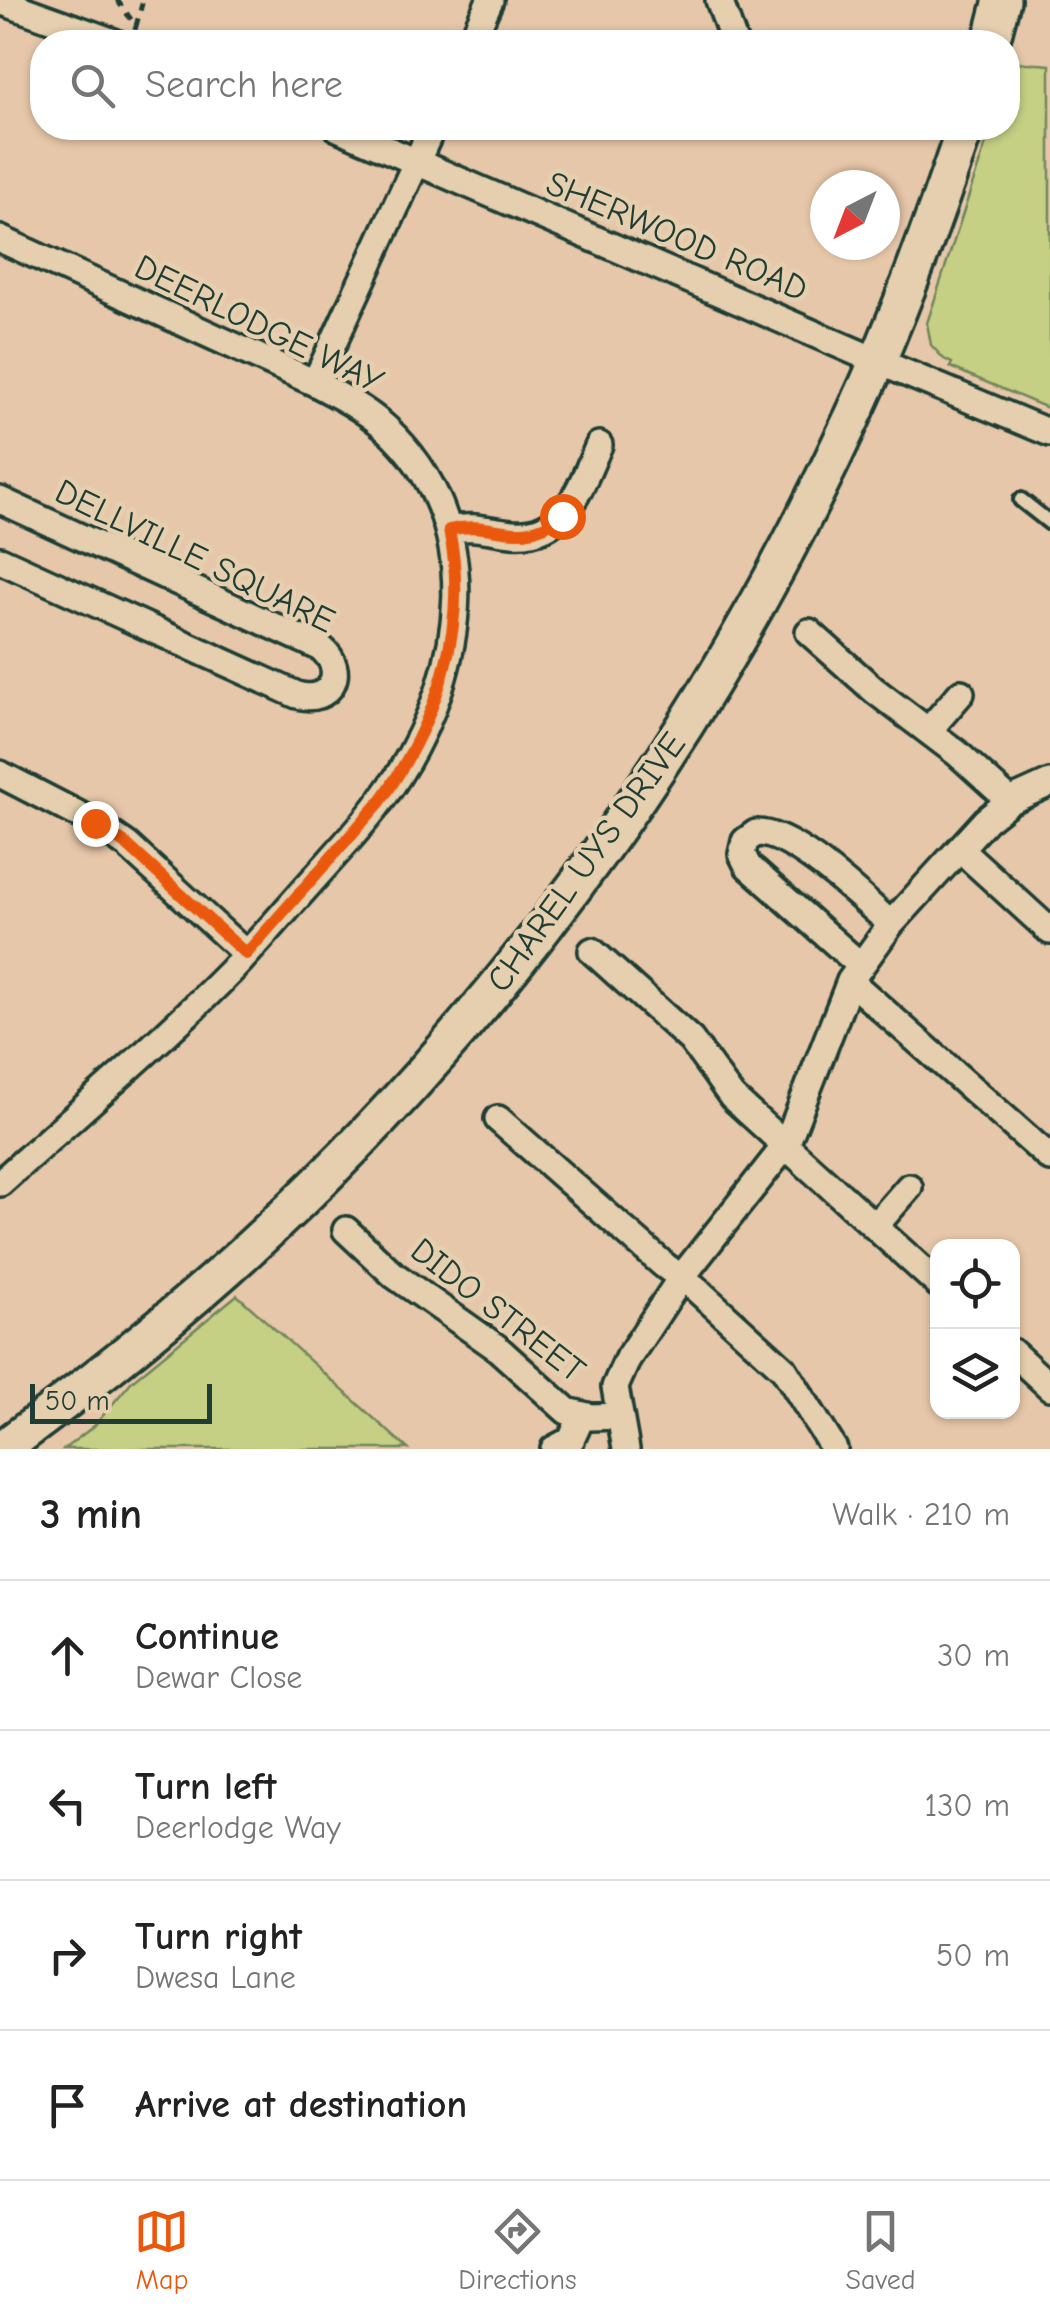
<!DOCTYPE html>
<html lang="en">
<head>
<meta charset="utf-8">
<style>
	body { margin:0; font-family:"Comic Neue",sans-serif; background:#f6f6f6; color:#222 }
	.controls { position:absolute; right:30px; bottom:30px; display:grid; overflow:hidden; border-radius:20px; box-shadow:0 2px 8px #0004 }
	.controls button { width:90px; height:90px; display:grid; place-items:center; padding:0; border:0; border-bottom:2px solid #e0e0e0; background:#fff; color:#222; font:50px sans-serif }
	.compass { position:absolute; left:810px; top:170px; width:90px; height:90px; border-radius:50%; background:#fff; box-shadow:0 2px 8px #0004; rotate:222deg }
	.scale { position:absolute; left:30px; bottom:25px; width:182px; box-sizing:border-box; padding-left:10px; border:5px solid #1f3d34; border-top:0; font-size:28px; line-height:35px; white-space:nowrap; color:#1f3d34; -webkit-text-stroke:8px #e5cfae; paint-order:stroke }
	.stop { position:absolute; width:30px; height:30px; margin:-22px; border:8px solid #ea580c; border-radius:50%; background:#fff }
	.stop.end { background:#ea580c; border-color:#fff; box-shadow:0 2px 10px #0008 }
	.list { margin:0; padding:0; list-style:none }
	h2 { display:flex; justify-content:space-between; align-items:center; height:130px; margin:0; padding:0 40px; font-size:42px }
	h2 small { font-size:32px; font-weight:400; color:#767676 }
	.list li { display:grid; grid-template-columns:65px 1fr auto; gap:30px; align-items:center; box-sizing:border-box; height:150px; padding:0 40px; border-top:2px solid #e0e0e0 }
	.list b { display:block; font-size:38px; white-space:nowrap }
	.list p { margin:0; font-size:32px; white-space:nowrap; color:#767676 }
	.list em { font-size:32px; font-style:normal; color:#767676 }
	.icon { flex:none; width:55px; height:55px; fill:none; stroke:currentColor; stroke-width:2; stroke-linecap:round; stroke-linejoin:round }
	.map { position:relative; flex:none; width:1050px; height:1449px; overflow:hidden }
	.search { position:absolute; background:#fff; box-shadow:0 2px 8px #0004; left:30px; right:30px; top:30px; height:110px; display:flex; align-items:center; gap:25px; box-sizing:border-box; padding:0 35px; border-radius:40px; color:#767676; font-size:38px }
	.sheet { height:730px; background:#fff }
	nav { display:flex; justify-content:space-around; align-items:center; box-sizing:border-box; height:140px; border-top:2px solid #e0e0e0; background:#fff; font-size:28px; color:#767676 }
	nav a { display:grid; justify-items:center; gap:5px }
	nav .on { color:#ea580c }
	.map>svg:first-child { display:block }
	.green { fill:#c5d084; stroke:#72865c; stroke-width:2.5 }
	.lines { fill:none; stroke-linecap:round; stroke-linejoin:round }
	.service-casing { stroke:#1f3d34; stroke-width:20 }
	.minor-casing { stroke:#1f3d34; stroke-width:32 }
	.secondary-casing { stroke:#1f3d34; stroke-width:42 }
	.path { stroke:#1f3d34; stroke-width:5; stroke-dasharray:8 8; stroke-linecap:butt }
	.service { stroke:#e5cfae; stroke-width:12 }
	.minor { stroke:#e5cfae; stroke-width:25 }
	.secondary { stroke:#e5cfae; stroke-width:35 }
	.route { stroke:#ea580c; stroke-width:12 }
	.labels { text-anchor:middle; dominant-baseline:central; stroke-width:9; stroke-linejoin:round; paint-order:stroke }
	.street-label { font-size:35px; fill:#1f3d34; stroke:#e5cfae }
</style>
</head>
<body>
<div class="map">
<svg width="1050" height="1449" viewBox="0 0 1050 1449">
	<rect width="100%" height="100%" fill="#e7c7a9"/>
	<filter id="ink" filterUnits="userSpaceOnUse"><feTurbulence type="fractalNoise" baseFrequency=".01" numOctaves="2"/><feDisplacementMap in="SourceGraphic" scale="20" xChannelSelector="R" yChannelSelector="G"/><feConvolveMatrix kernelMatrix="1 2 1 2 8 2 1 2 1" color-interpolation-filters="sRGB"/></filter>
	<g filter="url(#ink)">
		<path class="green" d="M1014,62l36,3v344l-100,-42 2,-4 -8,-4 -13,-14 -4,-22 64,-195h17v-48z
			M237,1295l171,154h-344l30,-23 38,-45z"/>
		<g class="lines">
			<defs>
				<path id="service" d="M1021,500l29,23"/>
				<path id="minor" d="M719,0l15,42
					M0,1l114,41
					M471,42l19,-42
					M338,128l539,233 173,72
					M0,239l315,144c25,13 50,26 71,45 102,94 80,241 12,348 -24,38 -57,72 -87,106 -27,30 -53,61 -81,90 -73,74 -153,141 -230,211
					M315,383l117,-255
					M0,500l321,148c27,22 10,57 -24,47l-297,-135
					M449,530c22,-6 41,1 63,3 54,5 69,-48 87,-88
					M809,632l65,58 83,63 53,48
					M928,731l33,-38
					M0,774l95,49 32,22 119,109
					M960,849l90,82
					M592,951l99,89 41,57 206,187
					M860,965l-112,-99 -6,-12 3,-13 11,-8c37,-2 107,67 135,91
					M850,981l200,177
					M498,1119l167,147 29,21 90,82 50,80
					M875,1226l34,-39
					M346,1230l48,45 102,72 71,64 24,6 28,-1
					M1012,1352l38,35
					M554,1449l17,-9 11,-24
					M626,1449l-11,-62 13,-29 53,-80 105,-133 64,-164 41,-57 95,-104 24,-19 40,-18"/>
				<path id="secondary" d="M991,42l11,-42
					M2,1449c92,-68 182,-139 265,-217 247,-231 445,-510 586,-816 44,-94 79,-191 112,-288"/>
			</defs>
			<use href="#service" class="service-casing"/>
			<use href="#minor" class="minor-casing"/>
			<use href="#secondary" class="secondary-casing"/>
			<path class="path" d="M117,0l19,26 -1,4
				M136,26l7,-26"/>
			<use href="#service" class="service"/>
			<use href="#minor" class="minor"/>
			<use href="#secondary" class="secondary"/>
		</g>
	</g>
	<g class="lines" filter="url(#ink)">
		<path class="route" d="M95,823l32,22 119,109 134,-152c56,-79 90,-175 69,-272 45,-12 67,20 113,-14"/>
	</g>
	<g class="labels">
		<g class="street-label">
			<text transform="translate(677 236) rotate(23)">SHERWOOD ROAD</text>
			<text transform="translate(259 324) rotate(26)">DEERLODGE WAY</text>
			<text transform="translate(195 556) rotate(26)">DELLVILLE SQUARE</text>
			<text transform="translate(586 862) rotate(-54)">CHAREL UYS DRIVE</text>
			<text transform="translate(498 1310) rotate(38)">DIDO STREET</text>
		</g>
	</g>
</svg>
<div class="controls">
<button><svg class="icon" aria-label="locate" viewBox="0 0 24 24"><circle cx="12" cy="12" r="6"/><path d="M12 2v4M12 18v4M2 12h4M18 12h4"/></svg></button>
<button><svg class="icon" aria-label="layers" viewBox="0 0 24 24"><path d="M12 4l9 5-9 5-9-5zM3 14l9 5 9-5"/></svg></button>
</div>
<svg class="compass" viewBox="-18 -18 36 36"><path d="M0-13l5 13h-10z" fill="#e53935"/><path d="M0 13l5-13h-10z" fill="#767676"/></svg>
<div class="scale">50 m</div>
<div class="stop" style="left:562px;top:516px"></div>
<div class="stop end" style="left:95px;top:823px"></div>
<div class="search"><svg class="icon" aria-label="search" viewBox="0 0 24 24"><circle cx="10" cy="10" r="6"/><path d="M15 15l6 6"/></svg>Search here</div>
</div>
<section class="sheet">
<h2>3 min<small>Walk · 210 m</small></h2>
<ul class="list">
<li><svg class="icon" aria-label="ahead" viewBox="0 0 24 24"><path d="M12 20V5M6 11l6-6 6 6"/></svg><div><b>Continue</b><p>Dewar Close</p></div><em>30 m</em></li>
<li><svg class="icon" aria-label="left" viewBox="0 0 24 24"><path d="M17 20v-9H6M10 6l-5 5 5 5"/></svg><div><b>Turn left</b><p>Deerlodge Way</p></div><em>130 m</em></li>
<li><svg class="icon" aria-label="right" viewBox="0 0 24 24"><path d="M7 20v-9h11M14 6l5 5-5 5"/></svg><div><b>Turn right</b><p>Dwesa Lane</p></div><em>50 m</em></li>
<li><svg class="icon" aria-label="arrive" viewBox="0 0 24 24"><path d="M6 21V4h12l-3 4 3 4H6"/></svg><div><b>Arrive at destination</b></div></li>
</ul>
</section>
<nav>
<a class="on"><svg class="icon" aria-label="map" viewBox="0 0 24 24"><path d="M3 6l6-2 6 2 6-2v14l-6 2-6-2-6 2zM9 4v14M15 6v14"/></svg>Map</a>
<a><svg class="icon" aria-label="directions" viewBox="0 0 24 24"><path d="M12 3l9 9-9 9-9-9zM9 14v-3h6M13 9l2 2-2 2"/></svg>Directions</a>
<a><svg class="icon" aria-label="saved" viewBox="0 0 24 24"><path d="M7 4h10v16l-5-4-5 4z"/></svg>Saved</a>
</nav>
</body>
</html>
